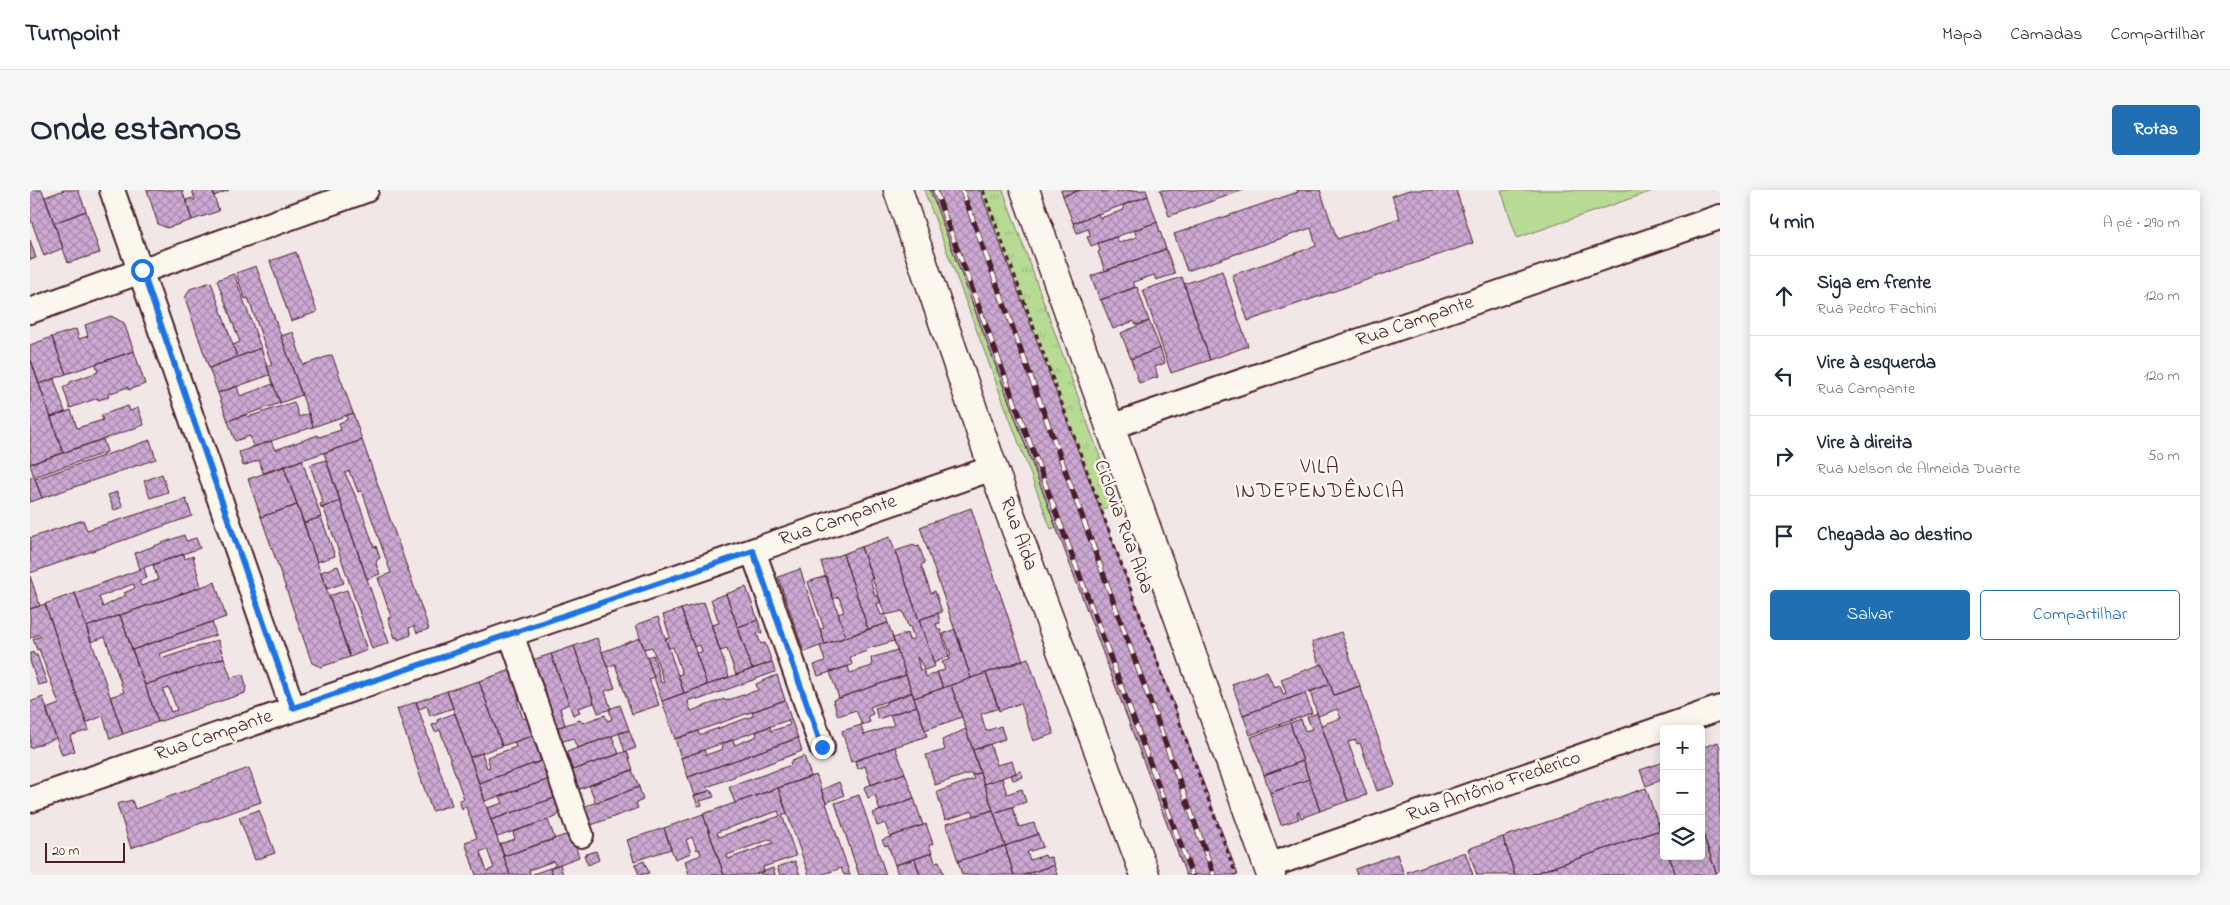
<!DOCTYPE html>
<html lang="pt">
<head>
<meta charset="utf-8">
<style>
	body { margin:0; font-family:"Indie Flower",sans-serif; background:#f6f6f7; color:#1f2937 }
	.controls { position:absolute; right:15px; bottom:15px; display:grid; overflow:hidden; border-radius:5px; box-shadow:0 2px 12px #0003 }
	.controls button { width:45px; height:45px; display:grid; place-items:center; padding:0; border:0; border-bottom:1px solid #e0e1e3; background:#fff; color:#1f2937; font:25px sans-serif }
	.scale { position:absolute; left:15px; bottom:12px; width:80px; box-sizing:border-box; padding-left:5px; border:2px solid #4a1f2b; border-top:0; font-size:14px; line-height:18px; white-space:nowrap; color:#4a1f2b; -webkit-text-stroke:4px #fbf7ec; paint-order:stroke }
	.stop { position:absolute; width:15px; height:15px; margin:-11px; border:4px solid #1a73e8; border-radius:50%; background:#fff }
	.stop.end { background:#1a73e8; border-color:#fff; box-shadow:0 1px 5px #0008 }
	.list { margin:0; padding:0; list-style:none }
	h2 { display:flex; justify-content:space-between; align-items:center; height:65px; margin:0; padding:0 20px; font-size:21px }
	h2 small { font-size:16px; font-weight:400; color:#747a83 }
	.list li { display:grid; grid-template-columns:32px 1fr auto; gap:15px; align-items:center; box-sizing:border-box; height:80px; padding:0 20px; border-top:1px solid #e0e1e3 }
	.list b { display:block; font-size:19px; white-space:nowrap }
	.list p { margin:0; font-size:16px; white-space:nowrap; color:#747a83 }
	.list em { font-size:16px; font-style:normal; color:#747a83 }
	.actions { display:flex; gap:10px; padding:15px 20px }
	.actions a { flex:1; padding:11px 0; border:1px solid #1f6fb2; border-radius:5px; text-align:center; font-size:18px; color:#1f6fb2 }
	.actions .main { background:#1f6fb2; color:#fff }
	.icon { flex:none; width:28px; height:28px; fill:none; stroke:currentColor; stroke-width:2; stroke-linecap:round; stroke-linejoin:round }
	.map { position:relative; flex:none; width:1690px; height:685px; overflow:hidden; border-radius:5px }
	header { display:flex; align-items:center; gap:30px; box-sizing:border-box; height:70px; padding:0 25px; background:#fff; border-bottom:1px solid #e0e1e3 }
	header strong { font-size:24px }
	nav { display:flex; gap:28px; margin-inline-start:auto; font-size:18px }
	.intro { display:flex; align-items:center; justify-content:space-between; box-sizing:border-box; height:120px; padding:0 30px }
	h1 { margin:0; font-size:35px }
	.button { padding:12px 22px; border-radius:5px; background:#1f6fb2; color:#fff; font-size:18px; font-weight:700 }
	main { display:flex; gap:30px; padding:0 30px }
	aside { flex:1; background:#fff; border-radius:5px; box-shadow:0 2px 12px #0003 }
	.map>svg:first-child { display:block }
	.grass { fill:#b7da94; stroke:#807c60 }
	.park { fill:url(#park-tufts); stroke:#807c60 }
	.building { fill:url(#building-cross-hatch); stroke:#4a1f2b; fill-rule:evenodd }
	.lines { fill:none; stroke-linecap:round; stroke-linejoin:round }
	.street-casing { stroke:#4a1f2b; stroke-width:28 }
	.secondary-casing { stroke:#4a1f2b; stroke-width:31 }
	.path { stroke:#4a1f2b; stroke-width:3; stroke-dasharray:5 4; stroke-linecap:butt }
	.street { stroke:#fbf7ec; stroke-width:24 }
	.secondary { stroke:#fbf7ec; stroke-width:28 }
	.rail-casing { stroke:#4a1f2b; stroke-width:5.5 }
	.rail { stroke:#fbf7ec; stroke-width:4; stroke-dasharray:11; stroke-linecap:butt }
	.route { stroke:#1a73e8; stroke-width:6 }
	.labels { text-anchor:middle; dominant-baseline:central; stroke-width:5; stroke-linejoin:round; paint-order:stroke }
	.street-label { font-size:20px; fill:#4a1f2b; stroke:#fbf7ec }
	.neighbourhood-label { font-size:21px; letter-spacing:1px; fill:#4a1f2b; stroke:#fbf7ec }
</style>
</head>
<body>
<header>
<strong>Turnpoint</strong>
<nav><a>Mapa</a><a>Camadas</a><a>Compartilhar</a></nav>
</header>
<div class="intro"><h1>Onde estamos</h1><a class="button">Rotas</a></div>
<main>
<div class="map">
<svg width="1690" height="685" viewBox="0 0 1690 685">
	<defs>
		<pattern id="park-tufts" width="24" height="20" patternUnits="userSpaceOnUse" patternTransform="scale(1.25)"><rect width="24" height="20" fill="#b7da94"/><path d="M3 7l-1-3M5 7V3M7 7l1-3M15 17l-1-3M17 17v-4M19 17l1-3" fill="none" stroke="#9fbb80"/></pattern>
		<pattern id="building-cross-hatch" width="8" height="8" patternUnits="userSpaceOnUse" patternTransform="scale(1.25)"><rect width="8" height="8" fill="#cca9d3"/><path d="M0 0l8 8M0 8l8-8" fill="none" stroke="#a889ab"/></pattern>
	</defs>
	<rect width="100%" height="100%" fill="#f2e7e7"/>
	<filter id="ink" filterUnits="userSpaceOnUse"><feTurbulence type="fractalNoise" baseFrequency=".02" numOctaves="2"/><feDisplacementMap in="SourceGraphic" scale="10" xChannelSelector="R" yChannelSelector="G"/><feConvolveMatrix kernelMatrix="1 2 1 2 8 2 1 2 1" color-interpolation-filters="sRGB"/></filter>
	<g filter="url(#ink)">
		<path class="grass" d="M1471,0h154l-138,48z"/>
		<path class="park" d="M894,0h79l114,314 -66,25z"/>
		<path class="building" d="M0,0h12l21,58 -19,8 -14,-39z
			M34,0h14l8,21 -32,12 -9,-26z
			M117,0h35l10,30 -25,8 -9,-4z
			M162,0h20l7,21 -27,9 -6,-20 6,-2 1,2h2z
			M182,0h17l-15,6z
			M900,0h50l258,685h-52z
			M1031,0h19l-17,6z
			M1050,0h22v2l44,-2 2,6 -75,27 -10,-27z
			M1130,0h84l-75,26z
			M1267,0h23l17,49 63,-21 -8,-22 17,-6h47l17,53 -225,78 -16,-46 84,-29 -5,-18 -124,43 -13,-37 124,-42z
			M1118,6l9,26 -66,24 -4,-9 4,-1 -3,-7 -11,4 -4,-10 25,-9 2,4 24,-8 -1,-5z
			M56,21l14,42 -32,10 -14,-40z
			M1127,32l9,27 -61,22 -7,-19 2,-1 -2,-8 18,-6 3,6 18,-6 -3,-7z
			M0,50l6,18 -6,2z
			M1136,59l9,25 -19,6 -2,-5 -21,7 2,5 -35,13 -9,-24z
			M266,62l21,60 -26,9 -21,-60z
			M226,76l46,129 -22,8 -13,-36 5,-2 -24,-67 -3,1 -9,-26z
			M1192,81l26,75 -38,14 -26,-76z
			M204,84l27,74 -24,9 -4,-12 7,-3 -23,-62z
			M1152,87l28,83 -39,13 -28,-83z
			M181,92l26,75 -28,11 -24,-70 5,-9z
			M1107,97l12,34 -13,4 -2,-4 -21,8 -12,-29z
			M81,126l13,7 10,28 -68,23 -14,-37 24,-8 3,10 9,-3 -3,-11z
			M1119,131l11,27 -29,11 -10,-26z
			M263,142l10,33 29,-10 21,58 -40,14 -32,-91z
			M22,147l14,37 -27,10 -9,-27v-12z
			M231,158l9,27 -52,18 -9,-25z
			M1130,158l5,15 -10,4 3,10 -19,6 -8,-24z
			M104,161l11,33 -17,6v-3l-20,7 1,3 -11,3v-2l-28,10 -7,-21 7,-3v-2l28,-10 -2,-8z
			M0,168l33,95 -33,11z
			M24,189l11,33 -14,5 -12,-33z
			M243,194l7,19 -52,18 -10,-28 19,-7 3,10z
			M264,212l5,15 10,-4 4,14 -60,20 -3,-11 -15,5 -7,-20 18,-7 2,3z
			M98,216l2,5 8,-3 6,17 -81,28 -12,-36 20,-7 6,18 26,-8 -2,-5z
			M323,223l9,27 -99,33 -4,-13 -16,6 -4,-14 32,-11 4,9 43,-15 1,2 22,-7 -2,-7 8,-3 -1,-4z
			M73,249l4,13 -73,25 -4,-13z
			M120,250l6,19 -114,39 -7,-19z
			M332,250l67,189 -12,4 -3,-7 -5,2 2,7 -13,5v-3l-3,1 -7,-20 3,-1 -13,-39 13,-5 -29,-82 -4,1 -6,-16h-1l-2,-5 -4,2 15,33 14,41 2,-1 4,12 -3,2 -1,4 4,10 -13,5 -43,-126z
			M272,270l19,57 -17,6 -20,-56z
			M296,270l14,41 -19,7 -1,-4 3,-1 -13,-38z
			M254,277l13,38 -36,12 -13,-38z
			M132,284l6,18 -18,6 -6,-17z
			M4,286l8,22 -12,4v-25z
			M87,302l6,15 -9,3 -6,-15z
			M156,309l6,17 -162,57v-35l53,-18 4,10z
			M310,311l49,142 -17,6 -31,-91 -17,-49 -3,-1z
			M267,315l53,152 -29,10 -9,-4 -51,-146z
			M941,318l52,153 -52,17 -51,-151z
			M291,327l14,39 -18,6 -13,-39z
			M154,345l2,6 10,-3 4,10 -60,21 -5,-16z
			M860,347l45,129 -10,4 -8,-13 3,13 3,-1 3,8 11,-5 6,16 -29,10 -21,-60 14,-5 2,7 5,-1 -4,-13 -2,1 -5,-16 -18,4 -24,-68z
			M884,355l1,2 4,-1 6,17 -4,2 10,28 4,-2 7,21 -23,8 -24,-69z
			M831,357l12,32h-3l5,17 3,-1 3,7 -4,2 4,11 4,-1 3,9 -20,6 -25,-75z
			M154,364l1,5 8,-3 8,31 -115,40 -11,-34 69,-25 3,10 -8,3 2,5 17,-6 -5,-15zM103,394l2,4 -11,5 2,2 -23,12 -4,-10z
			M813,364l25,75 -22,8 -8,-23 6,-2 -5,-15 -6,2 -12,-37z
			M308,376l6,17 -17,6 -6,-17z
			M770,379l25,75 -21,8 -26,-75z
			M0,386l10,30 -10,3z
			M796,386l20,61 -21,7 -5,-15 4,-1 -16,-46z
			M185,392l11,35 -94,33 -12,-35z
			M716,397l12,33 -20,7 -12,-33z
			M317,400l20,60 -17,7 -21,-61z
			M45,403l48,141 -13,5 -7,-23 -17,7 -41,-119z
			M696,404l26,75 -16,6 -9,-26 -7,2 -9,-26 8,-2 -8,-24z
			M674,412l25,75 -22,8 -11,-32 6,-1 -2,-7 -6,2 -13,-38z
			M15,414l44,126 -19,6 5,15 -13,4 -16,-46 13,-5 -20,-55 -2,1 -4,-11 8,-3 -1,-2 -10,4v-29z
			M651,419l26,76 -23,8 -6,-18 4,-1 -9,-27 -4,1 -4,-9 5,-2 -7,-22z
			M908,423l2,10 -4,1 2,6 2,-1 9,27 -15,7 -15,-43z
			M90,425l38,107 -35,12 -13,-37 14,-5 -19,-55 -14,5 -5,-15z
			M628,427l26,76 -22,8 -15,-44 6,-2 8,28 3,-1 -12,-35 -8,2 -8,-24z
			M728,430l4,13 -5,1 4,10 4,-1 7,19 -20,7 -14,-42z
			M182,432l4,13 -57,19 2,5 57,-19 6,18 -79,27 -13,-35z
			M858,433l6,18 -28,8 1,2 -17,6 2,8 -34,11 -4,-11 11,-4 -5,-15z
			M925,439l16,49 -28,10 -6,-16 8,-2 -3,-8 8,-3 -2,-3 3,-1 -8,-21z
			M1311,442l19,54 -26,9 -12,-31 -3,1 -7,-23z
			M567,448l18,50 -10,3 6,18 -13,4 -24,-67z
			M610,448l14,39 -5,2 10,26 -27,9 -17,-50 -8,3 -5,-15z
			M544,456l20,57 -16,5 2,4 -7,3 -22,-61z
			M867,460l9,25 -67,23 -9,-26 18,-6 2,7 22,-7 -1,-8z
			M3,462l1,3h3l10,28 -9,2 -8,-24v-7z
			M521,464l18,50 -9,4 5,17 -12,4 -24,-68z
			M194,468l7,20 12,-4 3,12 -1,7 -87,29 -13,-37zM139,498l8,22 -6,2 -8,-22z
			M998,468l26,76 -21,7 -12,-38 -22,8 -13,-38z
			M742,472l3,10 -77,28 -1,-2 -8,2 -1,3 3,8 33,-12 1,2 33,-11 -2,-6 21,-9 8,25 -110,39 -13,-38z
			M1292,474l8,20 -87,31 -11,-31 35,-13 7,17 6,-2 3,8 3,-1 -5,-14z
			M484,479l11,29 -8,2 6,19 8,-3 7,18 -36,12 -23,-65z
			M956,483l13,35 -18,6 5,17 15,-5 4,13 -32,11 -22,-65z
			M876,485l6,17 -42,15 3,7 -5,2 2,6 -8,3 -6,-15 -18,6 -5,-16z
			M449,491l23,65 -32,11 -23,-66z
			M1300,494l4,11 26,-9 35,99 -18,6 -17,-48 -3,1 -1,-4 -8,2 19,53 -19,6 -27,-76 20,-7 -4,-9 -19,7 -8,-24z
			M921,495l11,32 -37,13 -11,-32z
			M417,501l6,17 -23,8 -3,-10 -8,3 -3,-7z
			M882,503l5,13 -39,13 -3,-11 11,-4v-2z
			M1275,503l7,20 -62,22 -7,-20z
			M13,507l13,41 -26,10v-46z
			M755,510l6,19 -110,39 -6,-19 23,-8 1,4 54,-19 -1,-4z
			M386,512l36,103 -20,6 -35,-102z
			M590,515l9,25 -52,18 -4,-10 -16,5 -4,-14 27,-9 2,3 23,-8 2,6 5,-2 -3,-10z
			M887,516l10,30 -76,26 -9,-31 19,-6 3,10 30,-10 -4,-10z
			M425,523l36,107 19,55h-34l-11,-33 12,-4 -11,-31 -4,2 -3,-9 5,-1 -24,-69 -5,2 -3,-7 6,-2 -1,-3zM457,659l7,19 -7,3 -7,-19z
			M1287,523l31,88 -28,10 -30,-88 11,-4 4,12 7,-2 -5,-12z
			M761,529l7,19 -110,39 -7,-19 23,-8 2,5 17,-6 -2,-5 12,-4 2,5 22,-9 -1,-4 14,-6 1,5 19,-6 -2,-5z
			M1260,533l13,38 -39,14 -13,-38z
			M936,539l14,44 -8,2 -1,-2 -36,12 -9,-30 19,-5 -3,-10z
			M599,540l7,18 -11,4 -6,-19z
			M508,544l9,25 -68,24 -9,-26 12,-4 5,15 3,-1 -3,-10 29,-10 -2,-5z
			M582,546l7,18 -52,18 -6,-18z
			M768,548l4,13 -95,36 2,4 -15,5 -6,-19z
			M1688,552l2,6v127h-3l-16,-47v-80z
			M960,554l7,21 15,-4 4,12 -32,11 -11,-34z
			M865,557l10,26 -34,12 -6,-19 -7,3 -3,-8z
			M597,561l6,19 -59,21 -7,-19z
			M774,566l7,20 -76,27 -6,-16 62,-22 -1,-3z
			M517,569l6,19 -68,23 -6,-18z
			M1273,571l6,18 -39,14 -6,-18z
			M1634,572v17l-18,7 -6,-16z
			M219,578l12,34 -130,46 -14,-44 15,-4 3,9z
			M602,580l7,17 -43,16 -7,-18z
			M991,581l2,6 -10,3 -2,-5z
			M875,583l9,25 -34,13 -5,-16 -7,3 -4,-11z
			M950,583l13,37 -19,6 -1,-5 -28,9 -8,-28 37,-13 -2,-4z
			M786,585l10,28 24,72h-6l-3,-7 -20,7h-12l-31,-87z
			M523,588l7,18 -69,24 -4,-12 16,-5 -3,-7z
			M972,588l5,16 15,-5 4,13 -32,11 -10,-29z
			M1279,589l11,32 -19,7 -2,-6h-2l2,7 -18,6 -11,-32z
			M809,592l5,13 -18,8 -5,-13z
			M609,597l4,13 -7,3 2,5 -52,19 -6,-19z
			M748,598l9,25 -5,2 14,41 -33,11 1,4 -10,4h-30l-21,-61zM748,621l2,5 -61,21 -2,-5zM741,649l2,4 -45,16 -1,-4z
			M1616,598l14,42 -130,45h-15l-12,-38z
			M681,600l3,7 -14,4 2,4 -4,1 -4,-10z
			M829,605l27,80h-27l-24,-72z
			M530,606l4,11 -8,10 -59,20 -6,-17z
			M884,608l9,27 -33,12 -5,-14 -8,3 -4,-13z
			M982,617l7,20 15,-4 4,11 -33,12 -11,-33z
			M229,620l16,43 -20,7 -16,-43z
			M963,620l12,36 -47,15 -12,-37z
			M673,624l21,61h-35l-4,-14 16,-6 -2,-6 -2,1 -5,-13 -6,3 5,13 -16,6 -4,-10 -7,-21z
			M518,630l7,19 -51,17 -4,-12 15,-5 -2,-7z
			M1634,630v19l-6,-17z
			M896,634l7,20 -4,1 3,8 -37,12 -7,-20 -3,1 -3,-6z
			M634,638l7,21 -37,12 -7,-21z
			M1671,638l16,47h-41l-7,-19h32z
			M1630,640l4,9v17h5l7,19h-146z
			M541,643l8,24 -24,9 -1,-5 -25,9 1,4 -2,1h-18l-6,-19z
			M1008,644l5,13 -16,5 3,8 15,-5 1,3 5,-1 3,8 -30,10h-10l-9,-29z
			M1473,647l12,38h-38l-9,-26z
			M975,656l9,29h-52l-4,-14z
			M566,661l3,9 -11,5 -4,-10z
			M1435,662l8,23h-64l-2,-3z
			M902,663l3,9 4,-1 5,14h-24l-5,-16z
			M1367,664l7,21h-47l-2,-6z
			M885,669l5,16h-22l-3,-10z
			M614,671l5,12 -10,2 -4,-11z
			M765,671l5,14h-20l-3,-8z
			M530,674l3,11h-10l-3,-7z
			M1024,675l3,10h-33z
			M520,678l3,7h-20v-1z
			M743,678l2,7h-14l-1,-2z"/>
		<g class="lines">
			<defs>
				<path id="street" d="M82,0l181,519
					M0,121l336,-121
					M1080,237l610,-210
					M723,361l69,196
					M481,444l70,201
					M0,610l963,-332
					M1238,676l452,-158"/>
				<path id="secondary" d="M868,0l95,278 152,407
					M995,0l246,685"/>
			</defs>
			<use href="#street" class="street-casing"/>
			<use href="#secondary" class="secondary-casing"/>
			<path class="path" d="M953,0l253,685"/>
			<use href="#street" class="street"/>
			<use href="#secondary" class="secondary"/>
			<defs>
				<path id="rail" d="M905,0l257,685
					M932,0l252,685"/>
			</defs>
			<use href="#rail" class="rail-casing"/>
			<use href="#rail" class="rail"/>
		</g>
	</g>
	<g class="lines" filter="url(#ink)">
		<path class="route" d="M112,80l151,438 460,-157 69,196"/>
	</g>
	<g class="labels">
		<g class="street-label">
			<text transform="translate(1385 132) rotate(-19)">Rua Campante</text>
			<text transform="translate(808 331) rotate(-19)">Rua Campante</text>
			<text transform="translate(1093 337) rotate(70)">Ciclovia Rua Aida</text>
			<text transform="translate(988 344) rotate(70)">Rua Aida</text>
			<text transform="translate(184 546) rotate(-19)">Rua Campante</text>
			<text transform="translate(1464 597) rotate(-19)">Rua Antônio Frederico</text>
		</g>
		<g class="neighbourhood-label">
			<text x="1290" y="278">VILA<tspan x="1290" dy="24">INDEPENDÊNCIA</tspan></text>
		</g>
	</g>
</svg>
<div class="controls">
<button>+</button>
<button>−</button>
<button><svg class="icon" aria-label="layers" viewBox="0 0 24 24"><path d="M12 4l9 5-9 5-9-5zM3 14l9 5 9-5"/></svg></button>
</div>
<div class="scale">20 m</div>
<div class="stop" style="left:112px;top:80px"></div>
<div class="stop end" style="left:792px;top:557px"></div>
</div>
<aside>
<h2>4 min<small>A pé · 290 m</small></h2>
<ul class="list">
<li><svg class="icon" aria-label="ahead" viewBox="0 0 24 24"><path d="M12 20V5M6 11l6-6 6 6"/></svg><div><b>Siga em frente</b><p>Rua Pedro Fachini</p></div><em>120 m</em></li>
<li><svg class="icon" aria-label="left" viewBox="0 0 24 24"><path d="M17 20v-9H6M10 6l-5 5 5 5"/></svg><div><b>Vire à esquerda</b><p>Rua Campante</p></div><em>120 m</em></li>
<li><svg class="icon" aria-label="right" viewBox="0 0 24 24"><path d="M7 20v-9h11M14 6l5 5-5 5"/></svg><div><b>Vire à direita</b><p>Rua Nelson de Almeida Duarte</p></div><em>50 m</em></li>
<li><svg class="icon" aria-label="arrive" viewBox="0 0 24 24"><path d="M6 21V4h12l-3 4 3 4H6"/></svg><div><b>Chegada ao destino</b></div></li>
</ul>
<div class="actions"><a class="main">Salvar</a><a>Compartilhar</a></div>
</aside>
</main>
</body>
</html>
